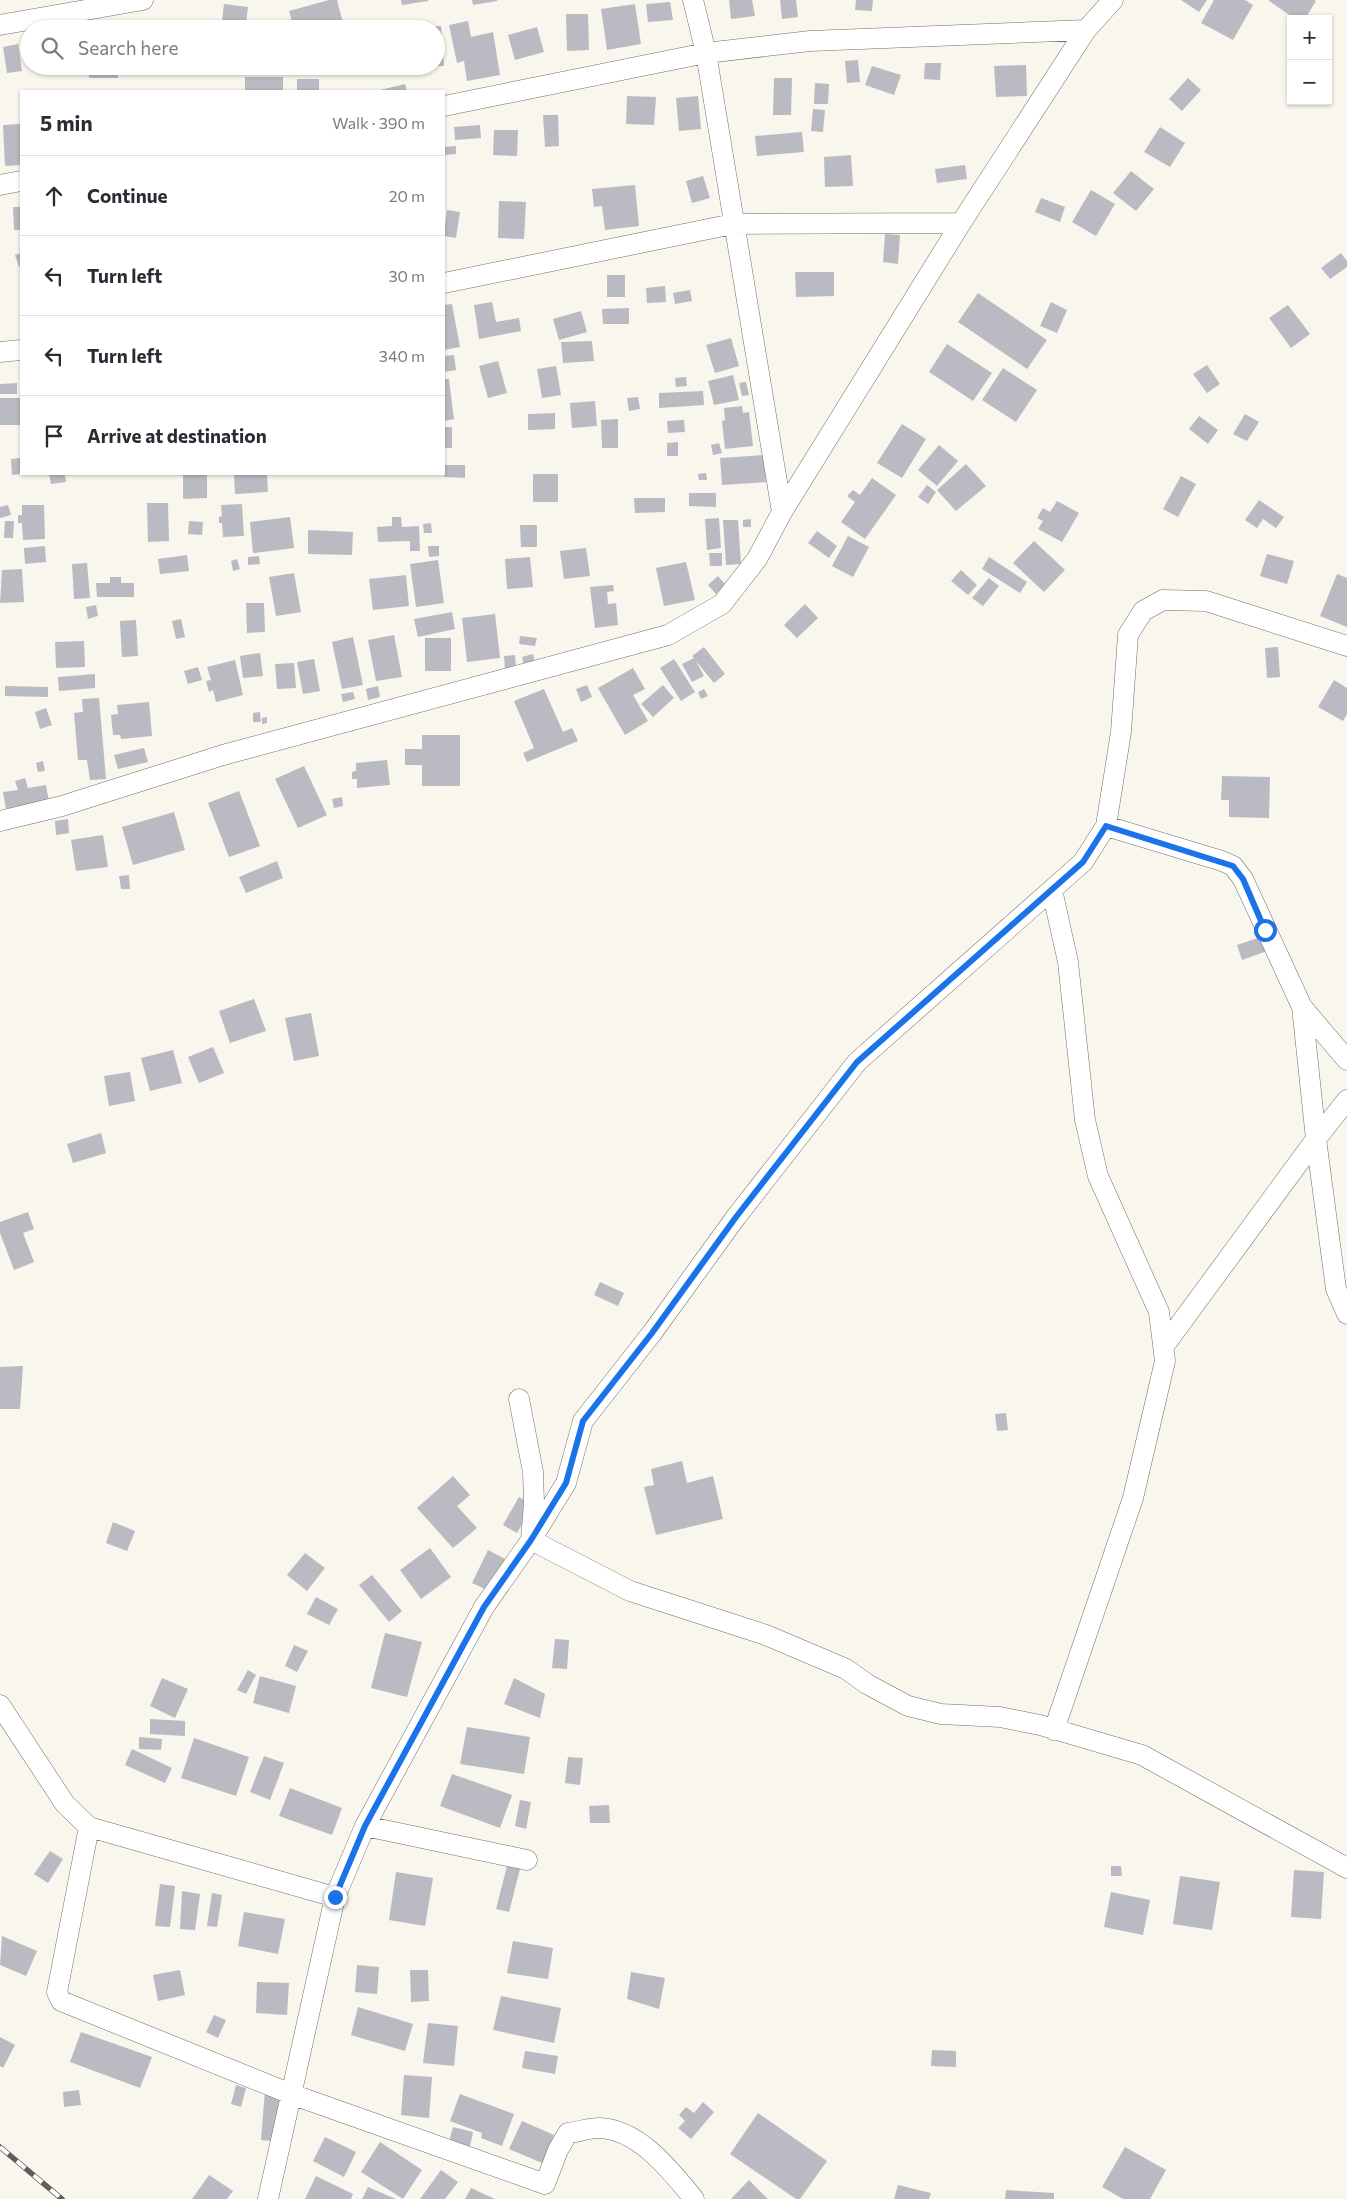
<!DOCTYPE html>
<html lang="en">
<head>
<meta charset="utf-8">
<style>
	body { margin:0; font-family:Commissioner,sans-serif; background:#f7f7f7; color:#2b2b33 }
	.controls { position:absolute; right:15px; top:15px; display:grid; overflow:hidden; border-radius:0px; box-shadow:0 1px 4px #0004 }
	.controls button { width:45px; height:45px; display:grid; place-items:center; padding:0; border:0; border-bottom:1px solid #e1e1e2; background:#fff; color:#2b2b33; font:25px sans-serif }
	.stop { position:absolute; width:15px; height:15px; margin:-11px; border:4px solid #1a73e8; border-radius:50%; background:#fff }
	.stop.end { background:#1a73e8; border-color:#fff; box-shadow:0 1px 5px #0008 }
	.list { margin:0; padding:0; list-style:none }
	h2 { display:flex; justify-content:space-between; align-items:center; height:65px; margin:0; padding:0 20px; font-size:21px }
	h2 small { font-size:16px; font-weight:400; color:#7c7c81 }
	.list li { display:grid; grid-template-columns:32px 1fr auto; gap:15px; align-items:center; box-sizing:border-box; height:80px; padding:0 20px; border-top:1px solid #e1e1e2 }
	.list b { display:block; font-size:19px; white-space:nowrap }
	.list em { font-size:16px; font-style:normal; color:#7c7c81 }
	.icon { flex:none; width:28px; height:28px; fill:none; stroke:currentColor; stroke-width:2; stroke-linecap:round; stroke-linejoin:round }
	.map { position:relative; flex:none; width:1347px; height:2199px; overflow:hidden }
	.search { position:absolute; background:#fff; box-shadow:0 1px 4px #0004; left:20px; top:20px; width:425px; height:55px; display:flex; align-items:center; gap:12px; box-sizing:border-box; padding:0 18px; border-radius:28px; color:#7c7c81; font-size:19px }
	.panel { position:absolute; background:#fff; box-shadow:0 1px 4px #0004; left:20px; top:90px; width:425px; height:385px; border-radius:0px }
	.map>svg:first-child { display:block }
	.building { fill:#babac3 }
	.lines { fill:none; stroke-linecap:round; stroke-linejoin:round }
	.minor-casing { stroke:#726f68; stroke-width:21 }
	.minor { stroke:#fff; stroke-width:20 }
	.rail-casing { stroke:#5f5e59; stroke-width:5.5 }
	.rail { stroke:#fff; stroke-width:4; stroke-dasharray:11; stroke-linecap:butt }
	.route { stroke:#1a73e8; stroke-width:6 }
</style>
</head>
<body>
<div class="map">
<svg width="1347" height="2199" viewBox="0 0 1347 2199">
	<rect width="100%" height="100%" fill="#f9f6ed"/>
	<path class="building" d="M329,0h8l6,23 -19,6h-30l-5,-18z
		M401,0h27v1l-26,4z
		M472,0h25v1l-24,4z
		M729,0h23l3,16 -24,3z
		M780,0h16l2,17 -16,2z
		M856,0h17l-1,11 -17,-1z
		M1181,0h26l-8,12z
		M1214,0h31l8,5 -20,35 -32,-17z
		M1268,0h46l2,1 -11,18h-10z
		M670,2l3,18 -25,2 -2,-18z
		M224,4l24,3 -2,17 -24,-3z
		M635,4l6,40 -34,6 -6,-41z
		M566,14h22l1,36 -22,1z
		M157,20l2,9h-23l-1,-4z
		M468,21l3,16 22,-5 7,43 -33,6 -3,-20 -7,2 -8,-38z
		M441,26l3,40h-8v-37l-19,-2z
		M537,27l7,25 -29,8 -7,-25z
		M18,44l4,27 -15,2 -4,-26z
		M858,60l2,22 -13,1 -2,-22z
		M925,63h16l-1,17 -16,-1z
		M1026,65l1,31 -31,1 -2,-31z
		M89,66h29v12h-29z
		M322,66h31v3l-29,6z
		M872,66l29,9 -7,20 -29,-10z
		M245,77h38v14h-38z
		M774,78h18l-1,37h-18z
		M1188,78l13,12 -19,21 -13,-12z
		M297,79h22v12h-22z
		M815,83l14,1 -1,20h-14z
		M405,84l2,7h-27v-1z
		M627,96l29,1 -2,28 -28,-1z
		M698,96l3,33 -22,2 -3,-33z
		M813,109l12,1 -2,22 -12,-1z
		M543,115h15l1,31 -14,1z
		M21,124v41l-16,1 -2,-41z
		M480,125l1,13 -26,2 -1,-13z
		M1160,127l25,16 -15,24 -26,-15z
		M494,130h24l-1,26 -24,-1z
		M802,132l2,20 -47,4 -2,-20z
		M456,146v8l-12,1v-8z
		M851,155l2,31 -28,1 -1,-30z
		M965,165l2,14 -30,4 -2,-14z
		M1131,171l23,18 -18,22 -23,-18z
		M703,176l7,22 -18,5 -6,-22z
		M635,185l4,41 -34,4 -3,-24 -8,1 -2,-18z
		M1091,190l24,14 -19,32 -24,-14z
		M1041,198l24,9 -5,15 -25,-10z
		M499,201l27,1 -2,37 -26,-1z
		M13,207h8v23h-7z
		M447,210l13,2 -4,26 -12,-2z
		M885,234l15,1 -2,29 -15,-2z
		M21,253v13l-2,1 -4,-12z
		M1341,253l6,8v6l-17,12 -9,-11z
		M795,272h39v24l-38,1z
		M607,275h18v22h-18z
		M665,286l1,16 -19,1 -1,-15z
		M690,290l2,11 -17,3 -2,-11z
		M978,293l69,47 -20,29 -69,-47z
		M492,302l4,20 23,-4 2,13 -42,8 -5,-34z
		M1051,302l16,8 -10,23 -17,-7z
		M452,304l8,43 -16,3v-45z
		M1288,305l22,29 -19,14 -22,-30z
		M629,308v16h-26l-1,-15z
		M581,311l6,21 -28,8 -6,-21z
		M731,338l8,28 -24,7 -9,-28z
		M592,341l2,20 -31,2 -2,-21z
		M947,344l45,29 -19,28 -44,-29z
		M454,355l2,15 -12,2v-16z
		M498,361l9,32 -19,5 -9,-32z
		M1207,365l13,19 -13,9 -14,-19z
		M556,366l5,29 -19,3 -5,-29z
		M1003,368l34,22 -21,32 -34,-22z
		M733,375l6,25 -25,5 -6,-24z
		M686,377l1,9 -11,1 -1,-9z
		M444,379h5l5,40 -10,2z
		M746,382l3,13 -7,1 -3,-13z
		M17,383v11h-17v-10z
		M703,391l1,14 -45,3v-15z
		M638,397l2,12 -11,2 -2,-13z
		M0,398h21v27h-21z
		M595,401l2,25 -25,2 -2,-25z
		M742,406l1,7 6,-1 4,34 -28,3 -3,-28 3,-1 -1,-12z
		M555,413v16l-27,1v-16z
		M1245,414l14,8 -12,19 -14,-7z
		M1199,416l19,14 -10,14 -19,-15z
		M618,419v29h-16l-1,-28z
		M684,420l1,12 -17,1 -1,-12z
		M902,424l24,15 -24,39 -25,-15z
		M444,427h8v21h-8z
		M678,442v14h-11v-13z
		M719,443l3,10 -9,2 -2,-10z
		M939,445l19,16 -21,25 -19,-16z
		M764,455l2,27 -44,3 -2,-27z
		M21,458v16l-9,1 -1,-16z
		M966,464l20,22 -30,25 -19,-21z
		M444,465h21v13l-21,-1z
		M706,473l1,7h-8l-1,-6z
		M49,474h16l1,8 -15,2z
		M183,474h24v24l-24,1z
		M234,474h33l1,18 -33,2z
		M533,474h25v28h-25z
		M1181,476l15,8 -18,33 -15,-8z
		M872,478l24,17 -31,44 -24,-17 14,-20 -8,-6 6,-6 7,5z
		M927,485l9,7 -8,12 -10,-7z
		M689,493h27v14l-27,-1z
		M634,498h31v14l-30,1z
		M1259,500l25,17 -8,11 -13,-9 -6,9 -12,-8z
		M1057,501l22,12 -17,29 -24,-13 5,-8 -6,-3 6,-10 7,4z
		M147,503h21l1,38 -21,1z
		M242,504l2,32 -21,1 -1,-14h-3v-6l3,-1 -1,-11z
		M8,505l3,10 -11,3v-11z
		M22,505h22l1,34 -22,1 -1,-17h-4v-8h4z
		M290,517l4,31 -41,5 -3,-31z
		M392,517h9l1,10 17,-1 1,25h-10v-10l-32,1 -1,-15 15,-1z
		M719,518l2,30 -14,2 -2,-31z
		M751,519v8h-8v-7z
		M723,520h15l3,44 -15,1z
		M5,521h9l-1,17h-9z
		M189,521l14,1 -1,13 -14,-1z
		M431,523l1,10h-8l-1,-9z
		M520,525h17v22h-16z
		M308,530l45,2 -1,23 -44,-1z
		M817,531l20,15 -8,12 -21,-15z
		M848,536l21,11 -16,30 -21,-11z
		M1034,541l31,29 -21,22 -31,-29z
		M45,546l1,16 -21,2 -1,-16z
		M428,546h11v10l-10,1z
		M586,548l4,28 -26,3 -4,-28z
		M709,553h13v13h-12z
		M1267,554l27,7 -7,23 -27,-8z
		M187,555l2,16 -29,3 -2,-15z
		M259,556l1,8 -12,1v-8z
		M530,557l3,30 -26,2 -2,-30z
		M989,557l38,25 -7,11 -38,-24z
		M237,559l3,10 -7,2 -2,-10z
		M438,560l6,43 -28,4 -6,-43z
		M686,562l9,38 -31,6 -8,-38z
		M87,563l3,35 -16,1 -2,-35z
		M22,569l2,33 -24,1 2,-33z
		M961,570l16,15 -9,10 -17,-14z
		M294,573l7,39 -25,4 -7,-39z
		M1337,574l10,4v49l-27,-11z
		M406,575l3,31 -36,4 -4,-31z
		M718,576l7,8 -9,10 -8,-9z
		M110,577h11v6h13v14h-37l-1,-14h14z
		M989,578l10,8 -16,20 -11,-8z
		M613,585l1,6 -7,1 1,12 8,-1 2,22 -23,3 -5,-41z
		M246,603h18l1,29 -18,1z
		M805,604l13,14 -21,20 -13,-13z
		M96,605l2,11 -10,3 -2,-12z
		M452,612l3,17 -37,8 -4,-18z
		M495,614l5,44 -33,4 -5,-44z
		M181,619l4,18 -9,2 -4,-18z
		M136,620l2,36 -16,1 -2,-36z
		M394,635l8,42 -26,4 -8,-41z
		M520,636l17,2 -2,8 -16,-2z
		M353,637l10,48 -21,4 -10,-47z
		M425,638h26v33h-26z
		M84,641l1,26 -29,1 -1,-26z
		M704,647l21,27 -11,9 -18,-22 8,15 -12,6 -10,-18 12,-6 -2,-2z
		M1278,647l2,30 -13,1 -2,-30z
		M260,653l3,23 -20,2 -3,-22z
		M533,654l2,9 -11,3 -2,-9z
		M515,655l1,14 -11,1 -1,-14z
		M314,659l6,32 -17,3 -6,-32z
		M674,659l21,33 -14,9 -21,-33z
		M235,660l8,35 -27,7 -3,-12 -4,2 -3,-11 5,-1 -4,-13z
		M294,663l2,25 -19,1 -2,-25z
		M198,667l4,13 -14,4 -4,-13z
		M633,668l12,21 -12,6 15,26 -23,14 -27,-47z
		M95,674v14l-36,3 -1,-14z
		M1334,680l13,8v26l-4,7 -25,-14z
		M587,685l5,12 -11,5 -5,-13z
		M663,685l11,13 -21,19 -12,-13z
		M5,686l43,1v10l-43,-1z
		M378,686l2,11 -12,3 -2,-11z
		M544,689l19,43 9,-4 6,13 -51,21 -4,-9 11,-5 -20,-47z
		M704,689l4,7 -7,3 -3,-7z
		M353,692l2,7 -12,3 -2,-8z
		M99,698l7,81 -16,1 -3,-20h-9l-4,-47 9,-1 -1,-13z
		M149,702l3,34 -31,3 -1,-4h-7l-2,-20 7,-1 -1,-9z
		M46,708l6,17 -12,4 -5,-17z
		M260,712l1,10h-8v-9z
		M267,717v6l-5,1v-6z
		M422,735h38v51h-38v-21h-17v-16h17z
		M144,748l4,14 -30,7 -4,-14z
		M387,760l3,25 -33,3v-9h-5v-7l4,-1v-8z
		M43,761l2,10 -7,1 -2,-9z
		M304,766l23,49 -29,13 -23,-49z
		M1222,776l48,1 -1,41 -40,-1v-17h-8z
		M25,778l3,10 18,-3 3,17 -43,7 -3,-17 15,-2 -3,-9z
		M239,791l21,55 -31,11 -21,-54z
		M342,797l1,9 -9,2 -2,-9z
		M174,812l11,38 -52,15 -11,-38z
		M68,819l1,14 -13,2 -1,-14z
		M103,835l5,32 -32,4 -5,-31z
		M277,861l6,17 -37,15 -7,-16z
		M129,875l1,14h-9l-2,-13z
		M1261,937l6,14 -25,9 -5,-15z
		M254,999l12,32 -36,12 -11,-32z
		M311,1013l8,43 -25,5 -9,-43z
		M213,1047l11,26 -25,10 -11,-26z
		M173,1050l9,33 -32,8 -9,-33z
		M130,1072l5,29 -26,5 -5,-30z
		M101,1133l5,20 -33,10 -6,-19z
		M28,1212l6,17 -11,4 11,29 -20,8 -14,-37v-11z
		M600,1282l24,11 -6,13 -24,-11z
		M23,1366l-3,43h-20v-42z
		M1006,1413l2,17 -11,1 -2,-17z
		M682,1461l5,22 26,-7 10,43 -67,16 -12,-48 10,-2 -3,-16z
		M453,1476l17,19 -13,11 20,22 -24,20 -36,-40z
		M519,1497l14,8 -16,28 -14,-8z
		M113,1522l22,9 -8,20 -21,-8z
		M430,1548l21,29 -30,22 -21,-29z
		M488,1550l17,9 -16,32 -17,-8z
		M305,1553l20,15 -18,23 -20,-16z
		M372,1575l30,36 -13,11 -30,-37z
		M316,1597l22,12 -9,16 -22,-11z
		M385,1633l37,9 -15,55 -36,-9z
		M555,1639l14,1 -2,29 -15,-1z
		M294,1645l14,6 -11,21 -12,-6z
		M248,1670l8,5 -10,19 -9,-4z
		M260,1676l36,10 -7,27 -36,-10z
		M162,1678l26,11 -13,29 -25,-12z
		M514,1678l31,16 -5,24 -36,-14z
		M150,1719l35,2v15l-35,-2z
		M467,1727l63,10 -6,37 -64,-10z
		M139,1737l23,2 -1,11 -22,-1z
		M194,1738l55,19 -13,39 -55,-18z
		M132,1749l40,19 -7,15 -40,-18z
		M264,1756l20,7 -14,37 -20,-8z
		M568,1757l15,1 -3,27 -15,-2z
		M452,1774l60,21 -12,33 -60,-22z
		M290,1788l52,20 -10,27 -53,-19z
		M520,1800l11,2 -5,27 -11,-3z
		M609,1805l1,18h-20l-1,-17z
		M50,1851l13,8 -15,24 -14,-9z
		M507,1866l13,3 -11,43 -13,-3z
		M1111,1866h10l1,10h-11z
		M1294,1870l30,2 -3,47 -30,-2z
		M396,1872l37,6 -8,48 -36,-6z
		M1180,1876l40,6 -8,48 -39,-6z
		M160,1884l15,2 -5,41 -15,-1z
		M182,1891l18,3 -5,36 -15,-1z
		M1111,1892l39,8 -7,35 -39,-8z
		M212,1893l10,2 -5,32 -10,-1z
		M244,1912l41,7 -7,35 -40,-8z
		M2,1936l35,15 -11,25 -26,-11z
		M513,1941l40,7 -5,31 -41,-6z
		M357,1965l22,2 -2,27 -22,-2z
		M180,1970l5,25 -27,6 -5,-26z
		M410,1970h18l1,31 -18,1z
		M631,1972l34,6 -6,31 -32,-10z
		M257,1982l32,1 -2,32 -31,-2z
		M501,1996l60,12 -7,35 -61,-13z
		M358,2007l55,17 -8,27 -54,-16z
		M214,2015l12,5 -8,18 -12,-6z
		M428,2023l30,3 -4,40 -31,-3z
		M81,2032l71,25 -12,31 -70,-26z
		M0,2037l15,8 -12,23 -3,-2z
		M932,2050l24,1v16l-25,-1z
		M525,2051l33,5 -3,18 -33,-6z
		M404,2075l28,2 -3,41 -28,-3z
		M236,2085l10,3 -5,19 -10,-3z
		M79,2090l2,15 -17,2 -1,-15z
		M265,2090l19,1 -4,51 -19,-2z
		M460,2094l54,20 -12,32 -21,-8 1,-5 -32,-12z
		M703,2102l11,10 -23,27 -13,-11 7,-7 -6,-6 7,-8 8,6z
		M758,2113l69,48 -27,38h-4l-66,-45z
		M522,2121l32,14 -12,28 -33,-14z
		M453,2127l20,5 -3,14 -21,-4z
		M325,2137l31,15 -12,25 -31,-16z
		M380,2142l42,28 -19,29 -42,-27z
		M1125,2147l41,23 -16,29h-27l-21,-12z
		M441,2170l17,12 -13,17h-25z
		M209,2175l24,16 -6,8h-35z
		M316,2176l37,18 -2,5h-46z
		M749,2180l19,19h-37z
		M898,2185l33,8 -2,6h-35z
		M368,2187l28,12h-34z
		M471,2188l24,11h-30z
		M1006,2190l48,3v6h-49z"/>
	<g class="lines">
		<defs>
			<path id="minor" d="M693,0l13,53 76,459
				M0,25l143,-25
				M444,106l262,-53 104,-12 276,-11
				M0,185l21,-4
				M444,283l289,-59 228,-1
				M0,352l21,-2
				M1347,646l-141,-45 -43,-1 -20,11 -15,24 -7,97 -15,94 -23,36 -226,200 -121,155 -84,116 -69,88 -17,62 -35,57 99,51 136,44 80,34 21,15 41,22 33,8 59,3 40,8 102,30 205,113
				M0,821l62,-15 161,-51 445,-120 54,-31 35,-45 25,-47 179,-289 125,-193 27,-30
				M1106,826l116,35 11,5 10,13 59,128 14,132 20,150 11,25
				M1052,890l16,72 17,158 13,56 61,136 6,49 -32,137 -79,232
				M1302,1007l45,53
				M1164,1346l152,-207 31,-39
				M0,1705l65,99 24,23 -32,165 4,9 230,93 254,90 13,-34 10,-17c10,-1 21,-5 31,-5 40,1 72,43 95,71
				M365,1826l162,34
				M89,1827l246,70 -67,302
				M335,1897l30,-71 119,-219 47,-67 3,-37 -1,-31 -14,-73"/>
		</defs>
		<use href="#minor" class="minor-casing"/>
		<use href="#minor" class="minor"/>
		<defs>
			<path id="rail" d="M0,2147l62,52"/>
		</defs>
		<use href="#rail" class="rail-casing"/>
		<use href="#rail" class="rail"/>
	</g>
	<g class="lines">
		<path class="route" d="M335,1897l30,-71 119,-219 47,-67 35,-57 17,-62 69,-88 84,-116 121,-155 226,-200 23,-36 127,40 10,13 22,51"/>
	</g>
</svg>
<div class="controls">
<button>+</button>
<button>−</button>
</div>
<div class="stop" style="left:1265px;top:930px"></div>
<div class="stop end" style="left:335px;top:1897px"></div>
<div class="search"><svg class="icon" aria-label="search" viewBox="0 0 24 24"><circle cx="10" cy="10" r="6"/><path d="M15 15l6 6"/></svg>Search here</div>
<section class="panel">
<h2>5 min<small>Walk · 390 m</small></h2>
<ul class="list">
<li><svg class="icon" aria-label="ahead" viewBox="0 0 24 24"><path d="M12 20V5M6 11l6-6 6 6"/></svg><div><b>Continue</b></div><em>20 m</em></li>
<li><svg class="icon" aria-label="left" viewBox="0 0 24 24"><path d="M17 20v-9H6M10 6l-5 5 5 5"/></svg><div><b>Turn left</b></div><em>30 m</em></li>
<li><svg class="icon" aria-label="left" viewBox="0 0 24 24"><path d="M17 20v-9H6M10 6l-5 5 5 5"/></svg><div><b>Turn left</b></div><em>340 m</em></li>
<li><svg class="icon" aria-label="arrive" viewBox="0 0 24 24"><path d="M6 21V4h12l-3 4 3 4H6"/></svg><div><b>Arrive at destination</b></div></li>
</ul>
</section>
</div>
</body>
</html>
